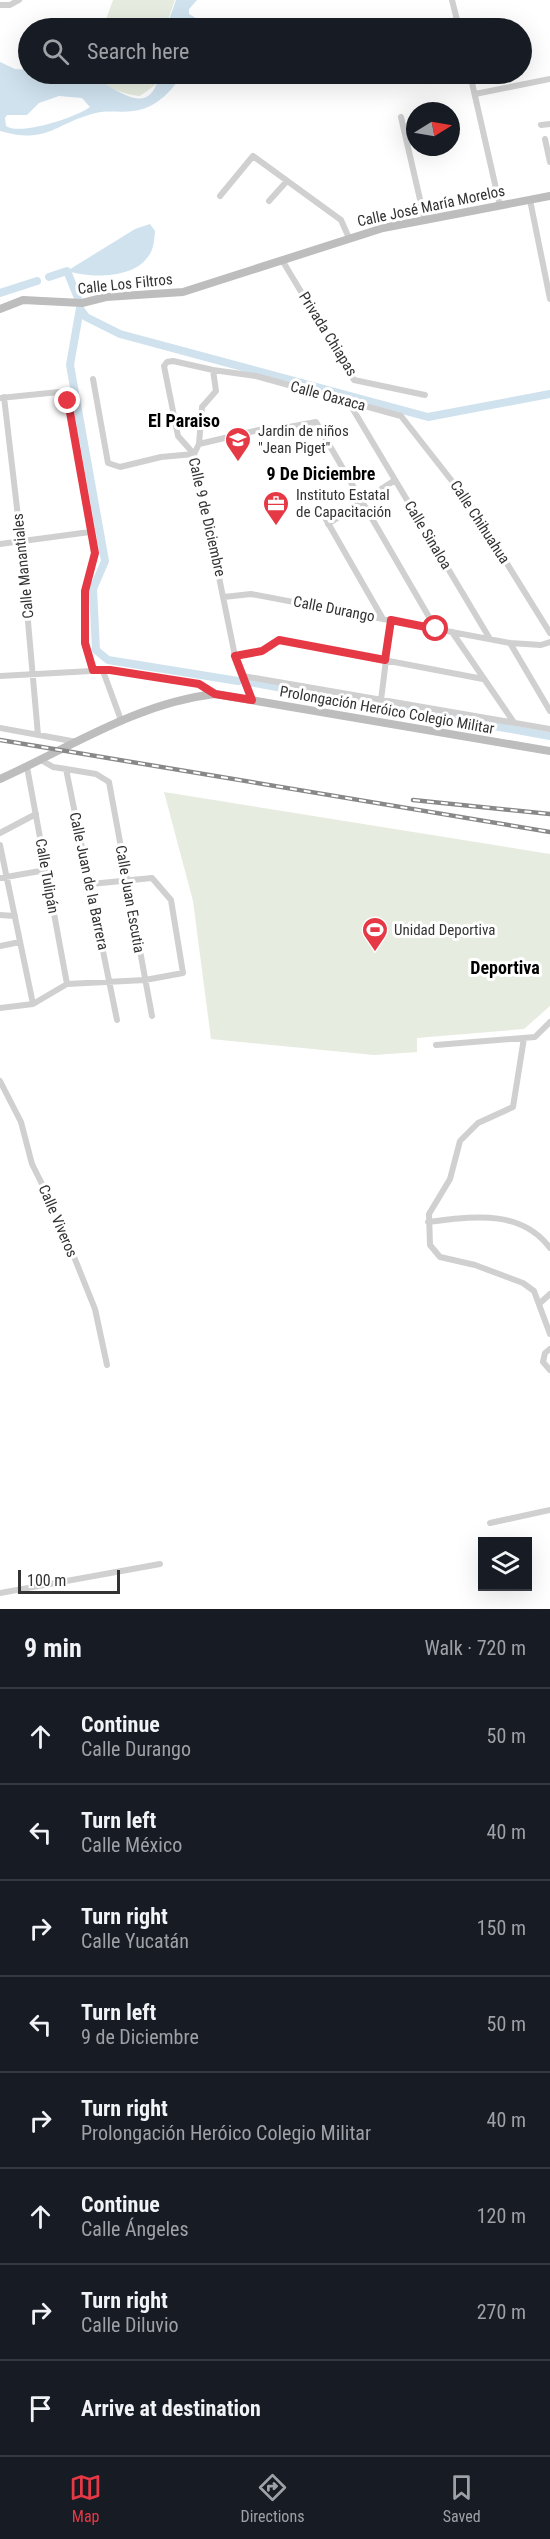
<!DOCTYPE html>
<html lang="en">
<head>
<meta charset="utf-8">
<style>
	body { margin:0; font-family:"Roboto Condensed",sans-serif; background:#242831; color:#f1f3f6 }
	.controls { position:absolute; right:18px; bottom:18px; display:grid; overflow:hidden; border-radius:0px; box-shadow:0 6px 24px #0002 }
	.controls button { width:54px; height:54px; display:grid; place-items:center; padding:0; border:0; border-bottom:2px solid #363941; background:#171b24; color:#f1f3f6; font:30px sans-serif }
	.compass { position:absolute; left:406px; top:102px; width:54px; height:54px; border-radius:50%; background:#171b24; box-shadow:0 6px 24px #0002; rotate:79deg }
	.scale { position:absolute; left:18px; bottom:15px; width:102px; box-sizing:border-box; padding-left:6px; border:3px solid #333; border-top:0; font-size:16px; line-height:21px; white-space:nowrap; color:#333; -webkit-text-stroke:4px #fff; paint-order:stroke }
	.stop { position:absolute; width:18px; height:18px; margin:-14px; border:4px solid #e63946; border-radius:50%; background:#fff }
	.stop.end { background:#e63946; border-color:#fff; box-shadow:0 2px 6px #0008 }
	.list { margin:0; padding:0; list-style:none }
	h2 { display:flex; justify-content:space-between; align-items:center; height:78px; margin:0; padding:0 24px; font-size:26px }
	h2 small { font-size:20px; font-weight:400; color:#9ea1a6 }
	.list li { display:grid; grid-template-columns:39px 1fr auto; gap:18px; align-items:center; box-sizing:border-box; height:96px; padding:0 24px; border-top:2px solid #363941 }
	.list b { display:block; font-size:22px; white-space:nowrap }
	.list p { margin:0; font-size:20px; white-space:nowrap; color:#9ea1a6 }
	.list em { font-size:20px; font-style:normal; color:#9ea1a6 }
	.icon { flex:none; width:33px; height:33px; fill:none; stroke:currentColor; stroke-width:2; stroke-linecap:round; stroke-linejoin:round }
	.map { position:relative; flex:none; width:550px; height:1609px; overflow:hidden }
	.search { position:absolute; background:#171b24; box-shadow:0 6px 24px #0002; left:18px; right:18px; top:18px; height:66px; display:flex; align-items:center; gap:15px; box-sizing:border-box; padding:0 21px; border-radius:33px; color:#9ea1a6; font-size:22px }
	.sheet { height:846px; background:#171b24 }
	nav { display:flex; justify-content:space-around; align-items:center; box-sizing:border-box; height:84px; border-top:2px solid #363941; background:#171b24; font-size:16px; color:#9ea1a6 }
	nav a { display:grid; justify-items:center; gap:3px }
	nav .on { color:#e63946 }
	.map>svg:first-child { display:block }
	.green { fill:#e6ecdf }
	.water { fill:#cfe2ee; fill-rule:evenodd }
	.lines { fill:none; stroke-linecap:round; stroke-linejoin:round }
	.canal { stroke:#cfe2ee; stroke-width:8 }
	.street { stroke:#d0d0d0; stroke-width:6 }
	.secondary { stroke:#bdbdbd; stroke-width:8 }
	.rail-casing { stroke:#888; stroke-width:4.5 }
	.rail { stroke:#fff; stroke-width:2; stroke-dasharray:7; stroke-linecap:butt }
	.route { stroke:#e63946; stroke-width:8 }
	.labels { text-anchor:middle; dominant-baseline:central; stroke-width:6; stroke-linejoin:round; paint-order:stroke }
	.street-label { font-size:15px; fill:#333; stroke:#fff }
	.poi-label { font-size:15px; fill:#333; stroke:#fff; text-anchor:start }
	.quarter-label { font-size:18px; font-weight:bold; fill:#000; stroke:#fff }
</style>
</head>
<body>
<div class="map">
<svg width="550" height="1609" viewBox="0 0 550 1609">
	<rect width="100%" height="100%" fill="#fff"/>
	<path class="green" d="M113,0h62l-10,28h-62z
		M94,74h64l-3,11 -15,11c-14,-1 -38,-9 -46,-22z
		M164,792l386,62v152l-26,23 -107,9v14l-43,3 -163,-16 -18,-138z"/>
	<path class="water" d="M176,0h21l-8,9v5l10,6 3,8h-36z
		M0,62l15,7 13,1v4c19,0 39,-3 57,0 18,2 65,54 74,0h23c-10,18 -28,35 -49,37 -12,2 -25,-1 -37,2 -42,10 -47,32 -96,18zM59,96l23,2 8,9c-13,10 -70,29 -84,19l-1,-8 2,-3h20l12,-12z
		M150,224l5,7c-1,10 -1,19 -8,27 -16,21 -57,20 -80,13l68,-42z"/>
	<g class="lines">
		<path class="canal" d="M49,277l18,-6 11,27
			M0,293l37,-12
			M80,308l-10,57 35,196 -12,28 3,61 12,10 130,21
			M80,309l6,8 34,17 308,83 122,-23
			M249,682l301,54"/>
		<path class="street" d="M452,0l7,28
			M0,5h10l9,-5
			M470,74l30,132
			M475,94l75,-15
			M401,117l24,104
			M541,125l9,-1
			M545,139l5,23
			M220,196l33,-40 88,64 8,18
			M530,200l20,99
			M269,201l18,-20
			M282,260l72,120 71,15
			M93,379l15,84 12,4 41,-10 33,-3
			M4,397l17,145 17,193
			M0,398l59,-6 9,9 27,152 -10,38v52l8,27
			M348,401l142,238
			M199,444l68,-16 11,1 38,-7 120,207
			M194,454l5,-10 3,-37 14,-16 -3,-21
			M320,509l63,110
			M328,524l67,-44
			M0,544l90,-12
			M224,597l27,-3 259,49 31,2 9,-3
			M452,632l61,89
			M510,643l40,68
			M235,656l27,-5 17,-11 204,39
			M103,671l18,49
			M0,676l110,-6 89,14 16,10
			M243,676l307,53
			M252,700l-17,-44 -41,-202 -16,-18 -14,-70 3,-4 6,-1 40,9 43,6 145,40 69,88 80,129
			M381,700l10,-80
			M0,728l77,14
			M41,760l12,7 13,2 51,251
			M27,767l40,217
			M66,769l30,5 13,8 43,234
			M0,833l36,-19
			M0,845l33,159
			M0,878l46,-8
			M0,915l15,1
			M0,946l20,-4
			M0,1008l33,-4 34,-20 78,-4 38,-7 -12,-73 -19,-22 -61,6
			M524,1038l-11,69 -35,16 -18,18 -10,38 -21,35 1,31 10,12 35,8 48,18 11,8 16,43
			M436,1045l99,-8 15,-15
			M0,1081l21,41 11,42 24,48 39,97 12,56
			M428,1222c43,-5 92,-14 122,26
			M539,1304l11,-10
			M550,1349l-5,4 -2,9 7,8
			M490,1523l60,-13
			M0,1593l160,-29"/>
		<path class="secondary" d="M0,309l23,-9 59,3 24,-6 77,-5 200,-64 167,-32
			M0,779c71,-32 137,-76 215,-85l335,57"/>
		<defs>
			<path id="rail" d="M0,740l550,92
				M413,800l137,14"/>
		</defs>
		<use href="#rail" class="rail-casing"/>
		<use href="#rail" class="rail"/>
	</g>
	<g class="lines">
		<path class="route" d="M68,401l27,152 -10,38v52l8,27h17l89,14 16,10 37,6 -17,-44 27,-5 17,-11 106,20 6,-40 45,9"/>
	</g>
	<defs>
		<symbol id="school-pin" viewBox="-11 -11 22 30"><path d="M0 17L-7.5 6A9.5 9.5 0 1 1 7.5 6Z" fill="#e63946" stroke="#fff"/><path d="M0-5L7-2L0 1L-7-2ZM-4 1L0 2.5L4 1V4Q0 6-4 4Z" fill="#fff"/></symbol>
		<symbol id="office-pin" viewBox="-11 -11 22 30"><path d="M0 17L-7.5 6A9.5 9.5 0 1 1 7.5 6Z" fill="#e63946" stroke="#fff"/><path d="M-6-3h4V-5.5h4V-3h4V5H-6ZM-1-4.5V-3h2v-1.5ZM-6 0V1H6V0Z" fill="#fff"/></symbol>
		<symbol id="stadium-pin" viewBox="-11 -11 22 30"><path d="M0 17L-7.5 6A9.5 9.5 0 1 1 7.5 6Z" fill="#e63946" stroke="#fff"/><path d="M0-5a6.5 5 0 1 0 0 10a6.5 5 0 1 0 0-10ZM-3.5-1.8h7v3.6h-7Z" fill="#fff"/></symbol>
	</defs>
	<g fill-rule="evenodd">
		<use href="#school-pin" x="223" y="425" width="30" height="40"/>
		<use href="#office-pin" x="261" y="489" width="30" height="40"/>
		<use href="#stadium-pin" x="360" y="915" width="30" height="40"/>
	</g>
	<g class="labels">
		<g class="street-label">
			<text transform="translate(431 206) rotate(-12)">Calle José María Morelos</text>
			<text transform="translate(125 284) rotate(-6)">Calle Los Filtros</text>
			<text transform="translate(328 334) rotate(58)">Privada Chiapas</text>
			<text transform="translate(328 396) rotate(15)">Calle Oaxaca</text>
			<text transform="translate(207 517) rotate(77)">Calle 9 de Diciembre</text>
			<text transform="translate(480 522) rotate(57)">Calle Chihuahua</text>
			<text transform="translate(428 535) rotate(59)">Calle Sinaloa</text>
			<text transform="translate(23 566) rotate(-96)">Calle Manantiales</text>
			<text transform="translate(334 609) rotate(11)">Calle Durango</text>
			<text transform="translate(387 710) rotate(10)">Prolongación Heróico Colegio Militar</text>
			<text transform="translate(47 876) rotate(80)">Calle Tulipán</text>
			<text transform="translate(89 881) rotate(78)">Calle Juan de la Barrera</text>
			<text transform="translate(130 899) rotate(80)">Calle Juan Escutia</text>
			<text transform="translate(58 1221) rotate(67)">Calle Viveros</text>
		</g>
		<g class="poi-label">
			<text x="258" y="431">Jardin de niños<tspan x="258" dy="17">"Jean Piget"</tspan></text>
			<text x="296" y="495">Instituto Estatal<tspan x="296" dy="17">de Capacitación</tspan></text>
			<text x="394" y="930">Unidad Deportiva</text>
		</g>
		<g class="quarter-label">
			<text x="184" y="420">El Paraiso</text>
			<text x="321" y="473">9 De Diciembre</text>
			<text x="505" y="967">Deportiva</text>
		</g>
	</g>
</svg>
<div class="controls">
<button><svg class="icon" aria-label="layers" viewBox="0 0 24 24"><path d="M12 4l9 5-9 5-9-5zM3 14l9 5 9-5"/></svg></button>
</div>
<svg class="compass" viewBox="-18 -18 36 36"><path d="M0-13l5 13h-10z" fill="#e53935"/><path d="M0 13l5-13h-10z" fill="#9ea1a6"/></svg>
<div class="scale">100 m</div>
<div class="stop" style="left:436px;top:629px"></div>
<div class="stop end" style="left:68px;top:401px"></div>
<div class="search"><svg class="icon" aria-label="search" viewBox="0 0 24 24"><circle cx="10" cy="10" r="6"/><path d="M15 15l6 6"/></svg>Search here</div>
</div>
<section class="sheet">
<h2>9 min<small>Walk · 720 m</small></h2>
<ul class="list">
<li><svg class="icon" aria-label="ahead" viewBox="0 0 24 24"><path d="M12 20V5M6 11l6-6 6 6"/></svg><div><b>Continue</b><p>Calle Durango</p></div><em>50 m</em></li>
<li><svg class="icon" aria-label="left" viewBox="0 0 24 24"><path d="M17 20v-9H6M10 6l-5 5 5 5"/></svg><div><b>Turn left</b><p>Calle México</p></div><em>40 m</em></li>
<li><svg class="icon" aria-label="right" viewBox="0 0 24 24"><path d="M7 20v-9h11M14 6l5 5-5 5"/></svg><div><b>Turn right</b><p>Calle Yucatán</p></div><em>150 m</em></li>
<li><svg class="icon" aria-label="left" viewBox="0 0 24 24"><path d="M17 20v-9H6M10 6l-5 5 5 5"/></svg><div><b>Turn left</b><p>9 de Diciembre</p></div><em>50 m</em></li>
<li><svg class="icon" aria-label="right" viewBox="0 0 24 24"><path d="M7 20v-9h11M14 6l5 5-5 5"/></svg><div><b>Turn right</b><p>Prolongación Heróico Colegio Militar</p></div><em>40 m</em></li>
<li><svg class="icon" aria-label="ahead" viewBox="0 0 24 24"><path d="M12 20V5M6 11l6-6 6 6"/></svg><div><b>Continue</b><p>Calle Ángeles</p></div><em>120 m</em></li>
<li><svg class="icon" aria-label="right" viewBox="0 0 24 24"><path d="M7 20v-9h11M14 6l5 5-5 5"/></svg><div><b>Turn right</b><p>Calle Diluvio</p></div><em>270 m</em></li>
<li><svg class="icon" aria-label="arrive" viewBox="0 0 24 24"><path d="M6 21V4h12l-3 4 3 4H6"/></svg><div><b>Arrive at destination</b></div></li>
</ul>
</section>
<nav>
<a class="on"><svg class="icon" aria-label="map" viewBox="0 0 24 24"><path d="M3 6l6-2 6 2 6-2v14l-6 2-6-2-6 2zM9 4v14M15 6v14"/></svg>Map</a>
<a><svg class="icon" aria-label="directions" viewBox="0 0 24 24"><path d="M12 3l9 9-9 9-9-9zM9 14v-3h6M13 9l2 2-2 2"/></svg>Directions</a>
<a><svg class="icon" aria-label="saved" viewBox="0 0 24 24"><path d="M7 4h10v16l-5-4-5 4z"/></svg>Saved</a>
</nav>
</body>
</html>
